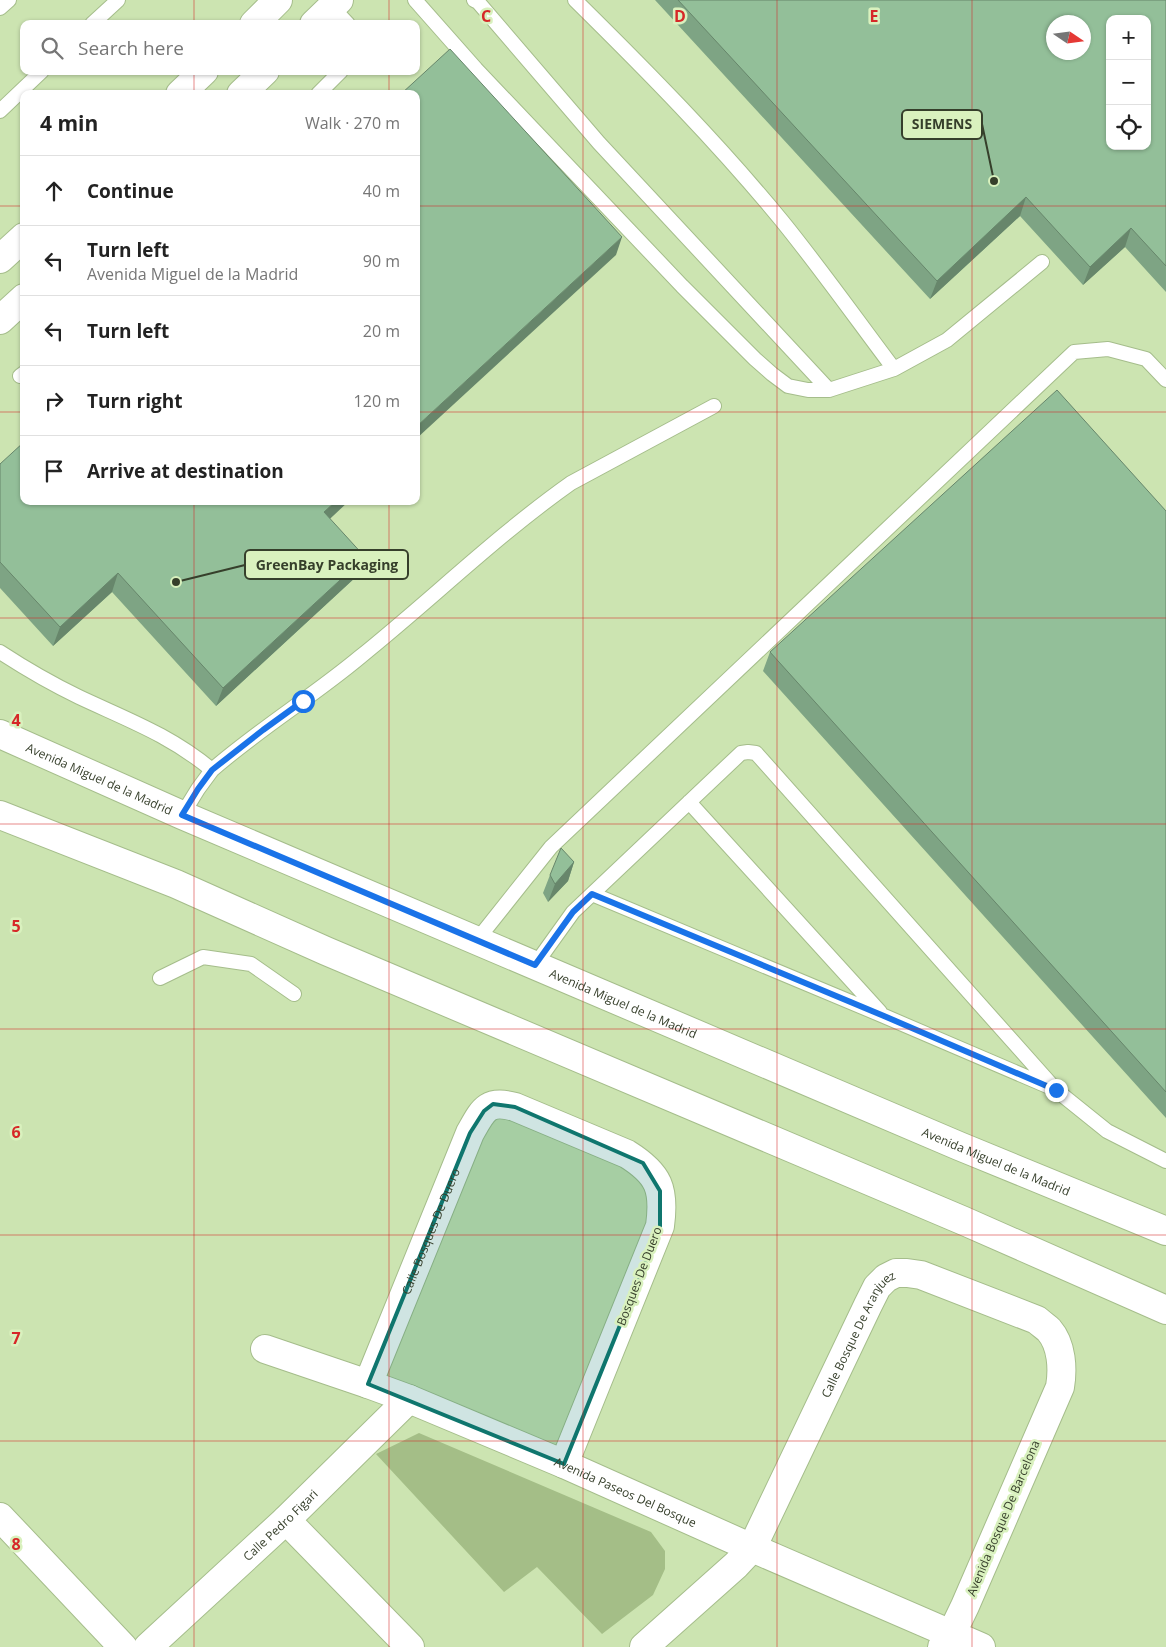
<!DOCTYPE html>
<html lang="en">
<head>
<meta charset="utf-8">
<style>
	body { margin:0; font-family:"Open Sans",sans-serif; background:#f2f2f2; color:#222 }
	.controls { position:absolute; right:15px; top:15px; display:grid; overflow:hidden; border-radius:10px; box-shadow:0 1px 4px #0004 }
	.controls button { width:45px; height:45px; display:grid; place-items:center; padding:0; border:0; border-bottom:1px solid #e0e0e0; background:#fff; color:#222; font:25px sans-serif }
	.compass { position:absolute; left:1046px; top:15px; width:45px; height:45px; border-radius:50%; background:#fff; box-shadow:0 1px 4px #0004; rotate:103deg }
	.stop { position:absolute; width:15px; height:15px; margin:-11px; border:4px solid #1a73e8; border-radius:50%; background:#fff }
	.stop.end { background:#1a73e8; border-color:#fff; box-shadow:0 1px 5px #0008 }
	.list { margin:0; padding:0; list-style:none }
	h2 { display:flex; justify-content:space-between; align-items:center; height:65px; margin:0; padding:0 20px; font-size:21px }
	h2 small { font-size:16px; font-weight:400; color:#767676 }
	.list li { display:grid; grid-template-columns:32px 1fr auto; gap:15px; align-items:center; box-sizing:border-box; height:70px; padding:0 20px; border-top:1px solid #e0e0e0 }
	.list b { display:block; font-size:19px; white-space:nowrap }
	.list p { margin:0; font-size:16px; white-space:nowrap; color:#767676 }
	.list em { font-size:16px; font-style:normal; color:#767676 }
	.icon { flex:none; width:28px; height:28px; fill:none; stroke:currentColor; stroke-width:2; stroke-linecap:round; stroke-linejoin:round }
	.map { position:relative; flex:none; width:1166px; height:1647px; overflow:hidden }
	.search { position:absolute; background:#fff; box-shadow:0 1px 4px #0004; left:20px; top:20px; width:400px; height:55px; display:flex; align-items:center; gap:12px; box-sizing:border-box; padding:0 18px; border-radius:10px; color:#767676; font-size:19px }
	.panel { position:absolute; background:#fff; box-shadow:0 1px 4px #0004; left:20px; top:90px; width:400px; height:415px; border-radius:10px }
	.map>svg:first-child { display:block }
	.green { fill:#a4be87 }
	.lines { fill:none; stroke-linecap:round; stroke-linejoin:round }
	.lane-casing { stroke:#a5bd8b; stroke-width:16 }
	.street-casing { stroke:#a5bd8b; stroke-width:30 }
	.secondary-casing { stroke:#a5bd8b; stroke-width:30 }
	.lane { stroke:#fff; stroke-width:14 }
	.street { stroke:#fff; stroke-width:28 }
	.secondary { stroke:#fff; stroke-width:28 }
	.wall { fill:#7ea484 }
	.shaded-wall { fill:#67866b }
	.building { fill:#93bf99; stroke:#67866b; fill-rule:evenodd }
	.route { stroke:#1a73e8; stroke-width:6 }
	.marked { fill:#0f766e; fill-opacity:0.2; stroke:#0f766e; stroke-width:4; stroke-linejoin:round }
	.grid { fill:none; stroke:#d62828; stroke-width:1; stroke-opacity:0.55 }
	.labels { text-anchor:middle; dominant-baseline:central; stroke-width:5; stroke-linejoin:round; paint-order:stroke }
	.street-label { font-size:12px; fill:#363f2b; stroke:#d9f1be }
	.grid-label { font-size:16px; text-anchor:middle; font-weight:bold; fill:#d62828; stroke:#d9f1be; stroke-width:5; stroke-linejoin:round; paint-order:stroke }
	.leader { fill:none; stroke:#363f2b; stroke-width:2 }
	.callout-dot { fill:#363f2b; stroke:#d9f1be; stroke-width:2 }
	.callout { fill:#d9f1be; stroke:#363f2b; stroke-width:2 }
	.callout-label { font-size:14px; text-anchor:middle; font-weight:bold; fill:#363f2b }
</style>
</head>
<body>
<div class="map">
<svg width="1166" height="1647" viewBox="0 0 1166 1647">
	<rect width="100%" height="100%" fill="#cce4b1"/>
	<path class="green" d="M419,1433l232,99 14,19v18l-12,26 -51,39 -65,-67 -33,25 -128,-138z"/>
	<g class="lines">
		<defs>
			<path id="lane" d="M415,0l61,69 206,217 73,73 17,15 16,12 20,4h21
				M474,0l4,2 121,141 230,247 65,-21c-37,-49 -73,-100 -112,-148 -64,-78 -135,-150 -207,-221
				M332,7l16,17
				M0,8l9,-8
				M92,24l26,-24
				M318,94l23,-23
				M0,111l42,-40
				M894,369l53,-29 95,-78
				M20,376l4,-3
				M0,652c26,17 52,32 79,45 49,23 91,38 133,73l-14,19 -16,26
				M212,770c47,-41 100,-73 148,-113 71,-57 136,-121 211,-174l143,-77
				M689,802l191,210
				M592,894l292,122 168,72
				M477,940l74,-93 523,-495 34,-3 38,10 20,21
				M535,965l38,-53 168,-159 7,-1 8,1 300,337 51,41 59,30
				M160,978l43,-21 48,7 43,30"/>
			<g id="street">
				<path id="s1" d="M265,1349l103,35 41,15 155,65 188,84 229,99"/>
				<path id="s2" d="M368,1384l102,-251c13,-23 17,-34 45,-26l112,47c32,20 38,35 33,72l-96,238"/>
				<path d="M0,1517l123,130"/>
				<path d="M286,1520l124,127"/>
				<path id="s3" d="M148,1647l138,-127 123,-121"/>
				<path id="s4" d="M644,1647l92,-82 16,-17 116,-243 9,-18 9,-9 10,-5h11l14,2 116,45c4,4 9,7 12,10 13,15 14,39 11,57l-95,219 -14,29 -9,12"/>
			</g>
			<g id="secondary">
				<path d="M254,24l24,-24"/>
				<path d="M314,24l25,-24"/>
				<path d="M180,94l24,-23"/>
				<path d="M241,94l24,-23"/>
				<path d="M0,259l24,-22"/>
				<path d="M0,320l24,-22"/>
				<path id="s5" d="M0,734l182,81 777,331 207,85"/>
				<path d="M0,815l176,69 150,67 638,270 202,89"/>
			</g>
		</defs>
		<use href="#lane" class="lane-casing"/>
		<use href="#street" class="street-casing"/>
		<use href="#secondary" class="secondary-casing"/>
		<use href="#lane" class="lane"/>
		<use href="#street" class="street"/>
		<use href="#secondary" class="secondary"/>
	</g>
	<path class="wall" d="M655,0h511v292l-41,-45 -42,38 -63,-69 -90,83z
		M0,464l330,55 28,56 -142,131 -104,-114 -59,54 -53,-58z
		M1166,511v607l-403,-447 7,-19z
		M574,862l-6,19 -20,21 -5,-9 7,-18z"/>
	<path class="shaded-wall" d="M1026,197l-6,19 -90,83 7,-18z
		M1131,228l-6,19 -42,38 7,-18z
		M622,237l-6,18 -200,184v-12z
		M336,501h13l-32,30 7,-19z
		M365,557l-7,18 -142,131 7,-18z
		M118,573l-6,19 -59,54 7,-19z
		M574,862l-6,19 -20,21 7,-18z"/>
	<path class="building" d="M678,0h488v266l-35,-38 -41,39 -64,-70 -89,84zM1110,19h37v127h-37zM1054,22h30v30h-30z
		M450,49l172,188 -206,190v-333h-15z
		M1057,390l109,121v581l-396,-440z
		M24,442v59h312l-12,11 41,45 -142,131 -105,-115 -58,54 -60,-65v-98z
		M561,848l13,14 -19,22 -5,-9z"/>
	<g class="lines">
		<path class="route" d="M303,701l-40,29 -51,40 -14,19 -16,26 353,150 38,-53 19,-18 292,122 172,74"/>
	</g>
	<path class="marked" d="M493,1104l22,3 128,56 17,28v35l-96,238 -196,-80 102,-251 14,-22z"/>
	<path class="grid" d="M194,0v24M389,0v24M583,0v1647M777,0v1647M972,0v1647M194,71v23M389,71v23M0,206h24M416,206h750M0,412h24M416,412h750M194,501v1146M389,501v1146M0,618h1166M0,824h1166M0,1029h1166M0,1235h1166M0,1441h1166"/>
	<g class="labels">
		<g class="street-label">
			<text stroke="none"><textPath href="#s5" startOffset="109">Avenida Miguel de la Madrid</textPath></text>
			<text stroke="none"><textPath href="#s5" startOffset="679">Avenida Miguel de la Madrid</textPath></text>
			<text stroke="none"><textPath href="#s5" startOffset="1084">Avenida Miguel de la Madrid</textPath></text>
			<text stroke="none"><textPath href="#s2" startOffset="165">Calle Bosques De Duero</textPath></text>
			<text transform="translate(639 1276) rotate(-69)">Bosques De Duero</text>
			<text stroke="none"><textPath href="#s4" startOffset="386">Calle Bosque De Aranjuez</textPath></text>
			<text stroke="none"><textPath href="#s1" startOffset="388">Avenida Paseos Del Bosque</textPath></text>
			<text transform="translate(1003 1518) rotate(-67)">Avenida Bosque De Barcelona</text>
			<text stroke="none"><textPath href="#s3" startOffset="180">Calle Pedro Figari</textPath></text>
		</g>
	</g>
	<g class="grid-label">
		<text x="486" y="22">C</text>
		<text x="680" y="22">D</text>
		<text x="874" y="22">E</text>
		<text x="16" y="726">4</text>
		<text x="16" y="932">5</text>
		<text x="16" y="1138">6</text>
		<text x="16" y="1344">7</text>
		<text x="16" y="1550">8</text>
	</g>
	<path class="leader" d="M994 181L982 124M176 582L245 565"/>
	<g class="callout-dot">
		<circle cx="994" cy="181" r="5"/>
		<circle cx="176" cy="582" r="5"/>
	</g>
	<g class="callout">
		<rect x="902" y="110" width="80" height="29" rx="5"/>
		<rect x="245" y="550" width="163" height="29" rx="5"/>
	</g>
	<g class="callout-label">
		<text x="942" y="129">SIEMENS</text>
		<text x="327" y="570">GreenBay Packaging</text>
	</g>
</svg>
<div class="controls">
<button>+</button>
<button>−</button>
<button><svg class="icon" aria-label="locate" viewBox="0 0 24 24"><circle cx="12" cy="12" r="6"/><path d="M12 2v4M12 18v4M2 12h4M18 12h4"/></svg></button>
</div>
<svg class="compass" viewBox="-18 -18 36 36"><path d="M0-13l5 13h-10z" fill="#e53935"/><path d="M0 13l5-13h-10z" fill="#767676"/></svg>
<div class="stop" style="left:303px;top:701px"></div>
<div class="stop end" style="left:1056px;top:1090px"></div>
<div class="search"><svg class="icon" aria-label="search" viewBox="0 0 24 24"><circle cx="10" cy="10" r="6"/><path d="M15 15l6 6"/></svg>Search here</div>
<section class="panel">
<h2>4 min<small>Walk · 270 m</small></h2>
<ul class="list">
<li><svg class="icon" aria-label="ahead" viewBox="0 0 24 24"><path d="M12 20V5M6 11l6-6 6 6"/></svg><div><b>Continue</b></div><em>40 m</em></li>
<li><svg class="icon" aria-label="left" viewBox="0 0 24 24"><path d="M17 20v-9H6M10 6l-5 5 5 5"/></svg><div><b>Turn left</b><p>Avenida Miguel de la Madrid</p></div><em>90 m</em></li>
<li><svg class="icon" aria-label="left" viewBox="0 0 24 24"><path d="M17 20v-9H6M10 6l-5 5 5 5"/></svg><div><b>Turn left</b></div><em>20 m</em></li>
<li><svg class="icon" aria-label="right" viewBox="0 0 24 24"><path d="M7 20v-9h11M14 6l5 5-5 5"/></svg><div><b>Turn right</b></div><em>120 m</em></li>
<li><svg class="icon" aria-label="arrive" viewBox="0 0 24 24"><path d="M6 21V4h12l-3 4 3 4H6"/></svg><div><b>Arrive at destination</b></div></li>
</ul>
</section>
</div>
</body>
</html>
